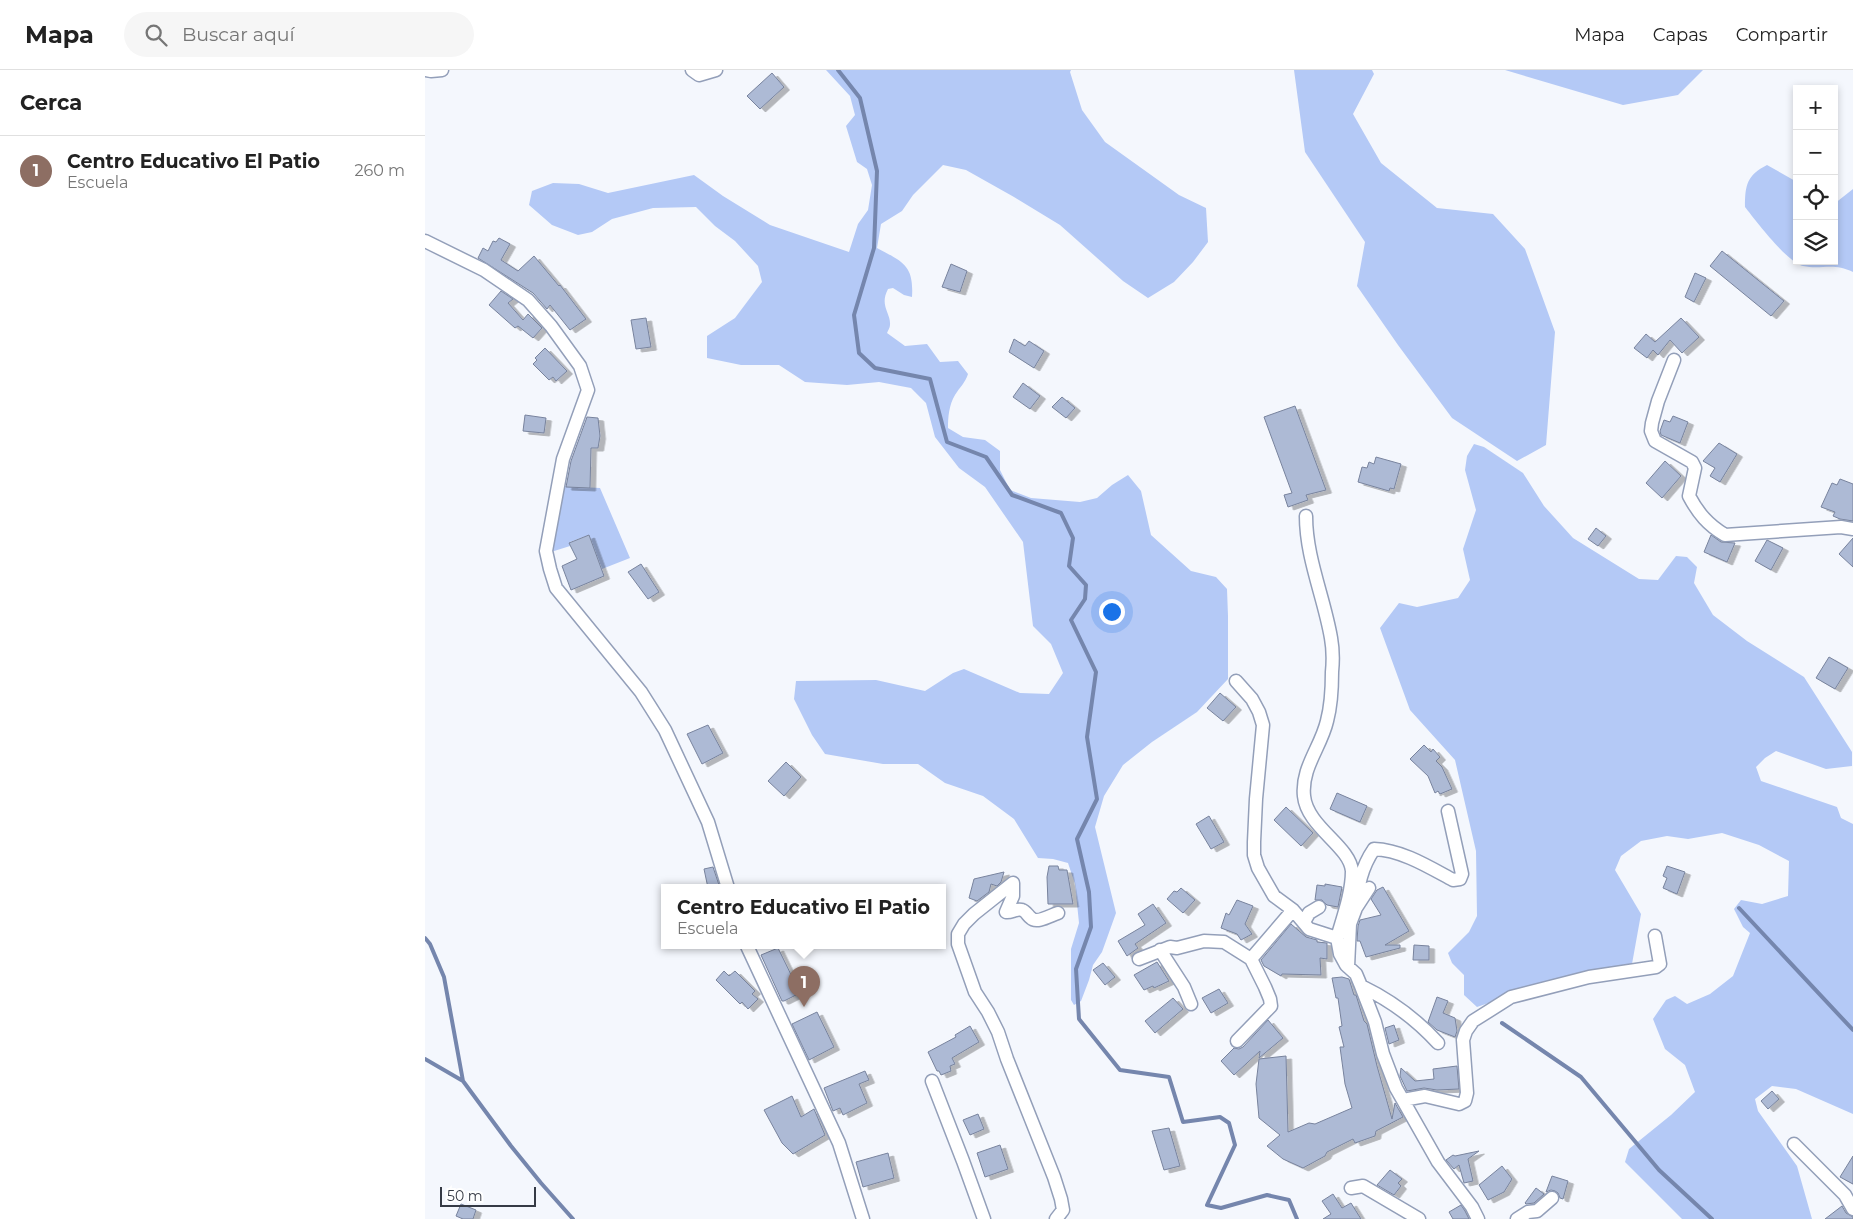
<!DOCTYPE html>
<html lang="es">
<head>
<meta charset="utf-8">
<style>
	body { margin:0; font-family:Montserrat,sans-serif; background:#f6f6f6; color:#222 }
	.controls { position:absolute; right:15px; top:15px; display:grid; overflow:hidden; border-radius:0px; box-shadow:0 2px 8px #0003 }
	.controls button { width:45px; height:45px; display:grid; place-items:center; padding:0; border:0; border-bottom:1px solid #e0e0e0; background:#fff; color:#222; font:25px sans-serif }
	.scale { position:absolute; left:15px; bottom:12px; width:96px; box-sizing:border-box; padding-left:5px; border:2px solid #353a45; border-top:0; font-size:14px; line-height:18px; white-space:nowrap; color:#353a45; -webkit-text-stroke:4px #fff; paint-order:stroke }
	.you { position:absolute; left:686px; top:541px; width:18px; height:18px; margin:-12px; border:4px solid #fff; border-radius:50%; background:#1a73e8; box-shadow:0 0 0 8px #1a73e833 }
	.badge { display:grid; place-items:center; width:32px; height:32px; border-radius:50%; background:#d93025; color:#fff; font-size:16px; font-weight:700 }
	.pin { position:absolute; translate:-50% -41px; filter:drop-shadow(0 1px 2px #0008) }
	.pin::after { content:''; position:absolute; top:26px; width:18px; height:15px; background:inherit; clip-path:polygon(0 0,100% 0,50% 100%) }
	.popup { position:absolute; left:236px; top:814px; width:285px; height:65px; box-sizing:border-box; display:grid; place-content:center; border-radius:0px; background:#fff; filter:drop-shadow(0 1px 4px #0005); font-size:16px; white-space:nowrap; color:#767676 }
	.popup b { font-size:19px; color:#222 }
	.popup::after { content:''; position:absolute; left:50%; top:100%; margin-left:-10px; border:10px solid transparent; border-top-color:#fff }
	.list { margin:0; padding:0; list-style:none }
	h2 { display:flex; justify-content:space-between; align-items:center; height:65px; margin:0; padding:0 20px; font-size:21px }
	h2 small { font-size:16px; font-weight:400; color:#767676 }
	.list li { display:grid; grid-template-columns:32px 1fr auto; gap:15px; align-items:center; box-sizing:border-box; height:70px; padding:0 20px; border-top:1px solid #e0e0e0 }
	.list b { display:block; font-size:19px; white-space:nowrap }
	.list p { margin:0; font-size:16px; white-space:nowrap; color:#767676 }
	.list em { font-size:16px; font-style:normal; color:#767676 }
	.icon { flex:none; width:28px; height:28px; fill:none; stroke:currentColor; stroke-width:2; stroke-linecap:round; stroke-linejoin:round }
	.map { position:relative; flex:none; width:1428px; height:1149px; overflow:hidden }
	header { display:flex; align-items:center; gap:30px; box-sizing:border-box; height:70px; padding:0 25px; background:#fff; border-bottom:1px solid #e0e0e0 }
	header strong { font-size:24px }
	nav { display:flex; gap:28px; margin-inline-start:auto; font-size:18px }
	.search { width:350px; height:45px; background:#f6f6f6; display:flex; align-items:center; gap:12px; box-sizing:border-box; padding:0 18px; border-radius:28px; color:#767676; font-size:19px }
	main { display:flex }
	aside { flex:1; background:#fff }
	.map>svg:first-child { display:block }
	.green { fill:#b4c9f6 }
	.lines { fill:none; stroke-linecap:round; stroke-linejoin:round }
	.stream { stroke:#7586ad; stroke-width:4 }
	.building { fill:#adbad5; stroke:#78839d; filter:url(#shadow) }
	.minor-casing { stroke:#939fb9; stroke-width:15 }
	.minor { stroke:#fff; stroke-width:12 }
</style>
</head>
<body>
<header>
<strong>Mapa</strong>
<div class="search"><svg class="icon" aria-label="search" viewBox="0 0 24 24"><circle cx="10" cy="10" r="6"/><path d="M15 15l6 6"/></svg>Buscar aquí</div>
<nav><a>Mapa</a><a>Capas</a><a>Compartir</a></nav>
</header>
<main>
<aside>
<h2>Cerca<small></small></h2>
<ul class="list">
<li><span class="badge" style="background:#8d6e63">1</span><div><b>Centro Educativo El Patio</b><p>Escuela</p></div><em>260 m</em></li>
</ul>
</aside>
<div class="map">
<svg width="1428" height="1149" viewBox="0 0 1428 1149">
	<defs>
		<filter id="shadow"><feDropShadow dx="5.5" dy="3" stdDeviation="0" flood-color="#0004"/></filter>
	</defs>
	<rect width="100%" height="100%" fill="#f4f7fd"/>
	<path class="green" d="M401,0h245l-1,2 12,38 23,32 74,53 27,13 2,34 -15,20 -19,20 -26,16 -25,-17 -63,-56 -46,-28 -48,-27 -23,-5 -30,30 -11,16 -21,13 -4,24c26,14 37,17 35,49l-8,-2 -11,-7 -5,1c-9,17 3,24 2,36 0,3 -2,5 -3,8l18,13 22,-2 13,18 18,-1 10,13c-3,9 -8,13 -13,21 -6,10 -7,22 -7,33l15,9 22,3 15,11v19l10,20 21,8 49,4 17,-4 15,-13 16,-10 13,16 10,44 40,36 25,6 11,12 1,27v63l-31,33 -45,30 -29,23 -19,31 -9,31 21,86 -14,39 -9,13 -4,15 -8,21 -7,4 -3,-5v-51l8,-26 -4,-39 -7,-21 -15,-4 -15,-1 -24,-39 -31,-23 -38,-13 -27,-19h-35l-58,-10 -13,-19 -18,-36 2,-18 80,-1 49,11 28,-18 11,-4 56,24 29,1 14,-21 -12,-29 -18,-18 -10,-84 -38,-55 -26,-19 -24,-31 -9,-34 -15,-15 -32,-6 -32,3 -42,-3 -26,-17h-38l-34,-7v-22l28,-18 27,-36 -4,-16 -23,-25 -20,-15 -19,-19 -43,1 -41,11 -20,13 -14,3 -26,-10 -23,-20 3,-14 21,-8 26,1 29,9 86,-18 29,21 47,29 79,27 9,-28 10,-14 4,-25 -5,-16 -10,-7 -11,-36 9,-11 -5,-19z
		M869,0h78l2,4 -21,40 28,49 56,45 56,6 32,35 30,83 -9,113 -29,16 -65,-43 -54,-73 -41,-59 8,-44 -60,-90z
		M1080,0h198l-25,25 -55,10z
		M1342,95l30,17v79h37v-57l19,-15v83c-20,-10 -31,-2 -50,-6 -16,-4 -47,-45 -58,-59 0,-22 2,-32 22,-42z
		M1049,374l10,3 39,26 21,33 29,32 66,41 19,1 18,-24 11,1 10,10 -3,16 19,32 34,26 57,36 48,75v14l-26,3 -50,-18 -11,7 -9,9 5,14 76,26 4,11 12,6v290l-57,-25 -24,-3 -17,13 3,12 39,55 15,53h-130l-57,-57 4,-13 42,-34 24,-23 -10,-27 -20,-16 -12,-30 13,-19 9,-4 12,8 23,-10 23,-18 17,-43 -7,-6 -9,-18 7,-9 21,4 26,-8 1,-35 -30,-16 -37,-12 -34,6 -21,-3 -26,5 -20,15 -6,14 26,44 -9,50 -63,11 -92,32 -13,-12v-20l-12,-12 -4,-10 21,-21 8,-16 -1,-65 -21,-91 -45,-50 -30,-82 19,-25 18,4 41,-9 12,-18 -7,-31 13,-39 -11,-40 2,-14z
		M137,416l38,2 30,70 -28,11 -13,-34 -19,7v4l-19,6z"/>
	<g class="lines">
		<path class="stream" d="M413,0l22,28 17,73 -3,77 -20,67 5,38 16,15 55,11 17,63 39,15 26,38 49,18 12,25 -4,28 17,19 -1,14 -14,21 25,52 -9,65 10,62 -20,40 12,53 2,35 -15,42 3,50 41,51 49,7 14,45 37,-5 9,6 6,22 -28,60 14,3 46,-13 22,5 8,19
			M1314,838l114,122
			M0,868l5,6 14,33 19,104 48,65 30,37 32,36
			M1077,953l79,54 78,93 53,49
			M0,989l38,22"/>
	</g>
	<path class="building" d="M347,3l12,14 -24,22 -13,-13z
		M74,168l11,6 -9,16 17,11 16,-15 25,30 1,-1 26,34 -16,11 -20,-25 -3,4 -14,-16 -55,-35 5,-10 5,3 5,-10 3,1z
		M1297,181l62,50 -13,15 -61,-50z
		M526,194l16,7 -7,21 -18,-5z
		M1270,203l11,5 -12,24 -9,-5z
		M76,221l12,8 -5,4 15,17 5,-6 14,14 -9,10 -15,-12 -3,2 -26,-23z
		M221,248l5,29 -15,2 -5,-29z
		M1256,248l18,19 -17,16 -12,-13 -12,15 -5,-5 -6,8 -13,-10 12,-14 9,8z
		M589,269l11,7 4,-5 15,10 -10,17 -25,-16z
		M120,278l22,23 -11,10 -3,-4 -4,3 -16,-16 4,-4 -2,-2z
		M598,313l17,13 -10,13 -17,-12z
		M637,327l13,11 -9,10 -14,-11z
		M870,336l31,84 -20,5 2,5 -20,7 -4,-12 8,-2 -28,-76z
		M100,345l21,3 -2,15 -21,-2z
		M1248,346l15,6 -8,21 -19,-8 -1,-4 4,-11 6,2z
		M162,347l11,1 2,18 -2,12h-7l-1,40 -24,-1 5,-26z
		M1294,373l18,11 -17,28 -10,-6 5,-8 -12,-7z
		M951,387l25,7 -7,25 -4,-1 -1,3 -31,-9 4,-15 5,1 2,-6 5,2z
		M1240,391l16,15 -19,22 -16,-15z
		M1415,409l13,5v37l-13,-2 -7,-3 2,-4 -14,-5 11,-24 5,2z
		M1171,458l10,8 -8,10 -10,-7z
		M164,465l15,41 -33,14 -9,-24 15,-7 -8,-16z
		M1286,465l10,7 14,1 -8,19 -23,-10z
		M1428,468v29l-14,-13z
		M1342,470l16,8 -12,22 -16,-9z
		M216,494l18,28 -11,7 -20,-27z
		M1404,587l19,11 -13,21 -19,-11z
		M795,623l16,14 -13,14 -16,-13z
		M283,655l15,28 -21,11 -15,-30z
		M999,675l7,7 2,-3 7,8 -4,4 6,6 10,22 -12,5 -2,-3 -3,2 -7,-17 -18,-17z
		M361,692l15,15 -17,19 -16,-15z
		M912,723l30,13 -7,16 -30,-13z
		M861,737l27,26 -12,13 -27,-26z
		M784,746l15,26 -13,7 -15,-25z
		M624,796h9l1,4h8l6,34h-25l-1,-27z
		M1242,796l18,6 -8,22 -14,-6 4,-10 -4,-2z
		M288,797l7,21h-12l-4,-19z
		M579,802l-3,10 -4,4 -6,-2 -2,8 -12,9 -8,-3 5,-19z
		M900,814l17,3 -4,20 -11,-2 -5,-5h-7l2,-15 8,1z
		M958,817l26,44 -24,14h15v3l-34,9 -6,-16h-3l1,-15 2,-6 21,-5 -10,-16 6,-9z
		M756,818l14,12 -12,13 -16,-14 7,-8 3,1z
		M812,830l16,6 -8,18 7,10 -11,6 -4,-6 -16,-6 5,-15 3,2z
		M728,834l13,19 -31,21 3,4 -11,8 -9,-15 27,-16 -7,-11z
		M866,854l15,13 11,3v2l10,1v16l-7,-1 1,17 -39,-1 -1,2 -17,-10 -3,-6z
		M989,875l15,1v14h-16z
		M353,878l22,45 -16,8h-2l-21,-46z
		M732,892l12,19 -15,7 -1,-2 -9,4 -10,-15z
		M678,893l12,14 -10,8 -12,-15z
		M299,901l5,5 6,-5 20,20 -3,3 6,5 -10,10 -6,-7 -2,2 -24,-24z
		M917,907l7,2 5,16h2l8,26 3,3 10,42 15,53 3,-16 8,14 -27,14 -1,5 -20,7 -2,-4 -26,13 -2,4 -22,12 -20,-9 -16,-13 13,-11 -21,-17 -3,-34 3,-25 27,-3 2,76 21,-9 6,1 37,-16 -7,-24 -5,-37h4l-5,-20 3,-1 -4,-28h-2l-4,-20z
		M794,919l9,14 -17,10 -9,-15z
		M1012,927l11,4 -5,12 12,5 2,13 -2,6 -18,-7 -9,-8z
		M748,928l10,11 -28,24 -10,-12z
		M392,942l17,35 -25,13 -17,-36z
		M843,950l15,18 -24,20 1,-7 -26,24 -13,-14 13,-13 5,1 4,-2z
		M969,955l5,15 -10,4 -4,-16z
		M545,956l9,16 -27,16 3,6 -5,2 1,5 -10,4 -2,-4h-2l-9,-19 28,-15 -1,-2z
		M1032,996l2,23 -22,1 -13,-2 -17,3 -7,-15 1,-8 14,13 19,-2 -1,-10z
		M440,1001l4,9 -10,4 8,19 -24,12 -3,-7 -7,3 -9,-23z
		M1347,1021l7,8 -11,10 -7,-8z
		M367,1026l9,21 13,-8 11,26 -32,19 -11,-11 -18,-33z
		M553,1044l6,15 -14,6 -7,-15z
		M744,1058l11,38 -16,4 -12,-39z
		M575,1075l8,24 -23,8 -8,-24z
		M1054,1081l-11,8 5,22 -9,2 -5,-18 -5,4 -8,-9 7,-5 2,1z
		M463,1083l6,25 -31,9 -7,-25z
		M1428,1086v28l-13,-7z
		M1077,1096l10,13 -8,13 -16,8 -9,-15z
		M965,1100l12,9 -4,4 3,3 -7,9 -17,-10z
		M1127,1106l16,5 -5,18 -3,-1 -2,-5 -3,-2 -4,-1 -5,2z
		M1111,1118l8,6 -10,9 -8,1 -1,-1z
		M908,1124l9,14 9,-5 10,16h-38l8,-5 -9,-13z
		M36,1134l15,6 -3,9h-10l-7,-3z
		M1036,1135l4,6 4,8h-16l-4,-7z
		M1417,1136l4,7 7,4v2h-28z"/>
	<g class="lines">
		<defs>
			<path id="minor" d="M1,0l5,1 11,-1
				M267,0l7,5 17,-5
				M0,171l59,29 44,30 23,26 29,40 8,24 -25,69 -17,92 4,18 6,19 85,104 24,38 43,92 20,66
				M1249,290l-16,41 -6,22 -1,8 4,10 37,21 3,6 -6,28c9,17 19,29 36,39l116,-8 12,2
				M881,446c0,42 18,81 25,122 2,11 2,24 1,34 0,16 -1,34 -5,49 -6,26 -26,47 -23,75 3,31 46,50 48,75 0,22 -9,46 -15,67
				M811,611l16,18 7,13 4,13 -7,74 -2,43v13l4,13 16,28 19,14 16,19 28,9 3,16 6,11 10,9 5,12 14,36 8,32 13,34 42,74 34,45 6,12
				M931,838c2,-22 5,-40 18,-59 28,1 55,18 79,31l7,-1 2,-5 -14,-63
				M879,852l5,-9 10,-6
				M322,876l92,197 24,76
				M735,880l24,37 7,17
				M714,889l31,-12 7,1 27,-7 20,1 27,17 14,28 5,12 1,7 -34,35
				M826,889l42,-49
				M923,897l2,-43 6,-16 13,-20
				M936,916c29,14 56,34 77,57
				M507,1011l31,80 21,58
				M978,1030l22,-4 34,8 6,-3 2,-8 -4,-53 3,-9 7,-10 38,-24 78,-20 67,-10 4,-3 -5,-28
				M1369,1074l51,51 8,14
				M926,1118l12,-2 56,33
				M631,1149l7,-9 -2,-11 -7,-22 -47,-118 -9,-27 -10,-20 -13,-20 -17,-48v-10l6,-10 10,-10 39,-31v13l-7,16c5,1 11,-4 16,-2 4,1 6,6 9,8 6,6 20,-3 27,-5
				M1092,1149l11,-7 9,-1 15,-13"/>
		</defs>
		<use href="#minor" class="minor-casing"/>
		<use href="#minor" class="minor"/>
	</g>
</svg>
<div class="controls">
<button>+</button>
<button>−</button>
<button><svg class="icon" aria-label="locate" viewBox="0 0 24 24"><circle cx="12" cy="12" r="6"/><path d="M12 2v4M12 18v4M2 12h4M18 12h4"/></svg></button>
<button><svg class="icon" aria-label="layers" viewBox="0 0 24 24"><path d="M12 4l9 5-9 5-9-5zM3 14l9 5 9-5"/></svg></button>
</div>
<div class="scale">50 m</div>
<div class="you"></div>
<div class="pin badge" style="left:379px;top:937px;background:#8d6e63">1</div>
<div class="popup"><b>Centro Educativo El Patio</b>Escuela</div>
</div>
</main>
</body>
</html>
